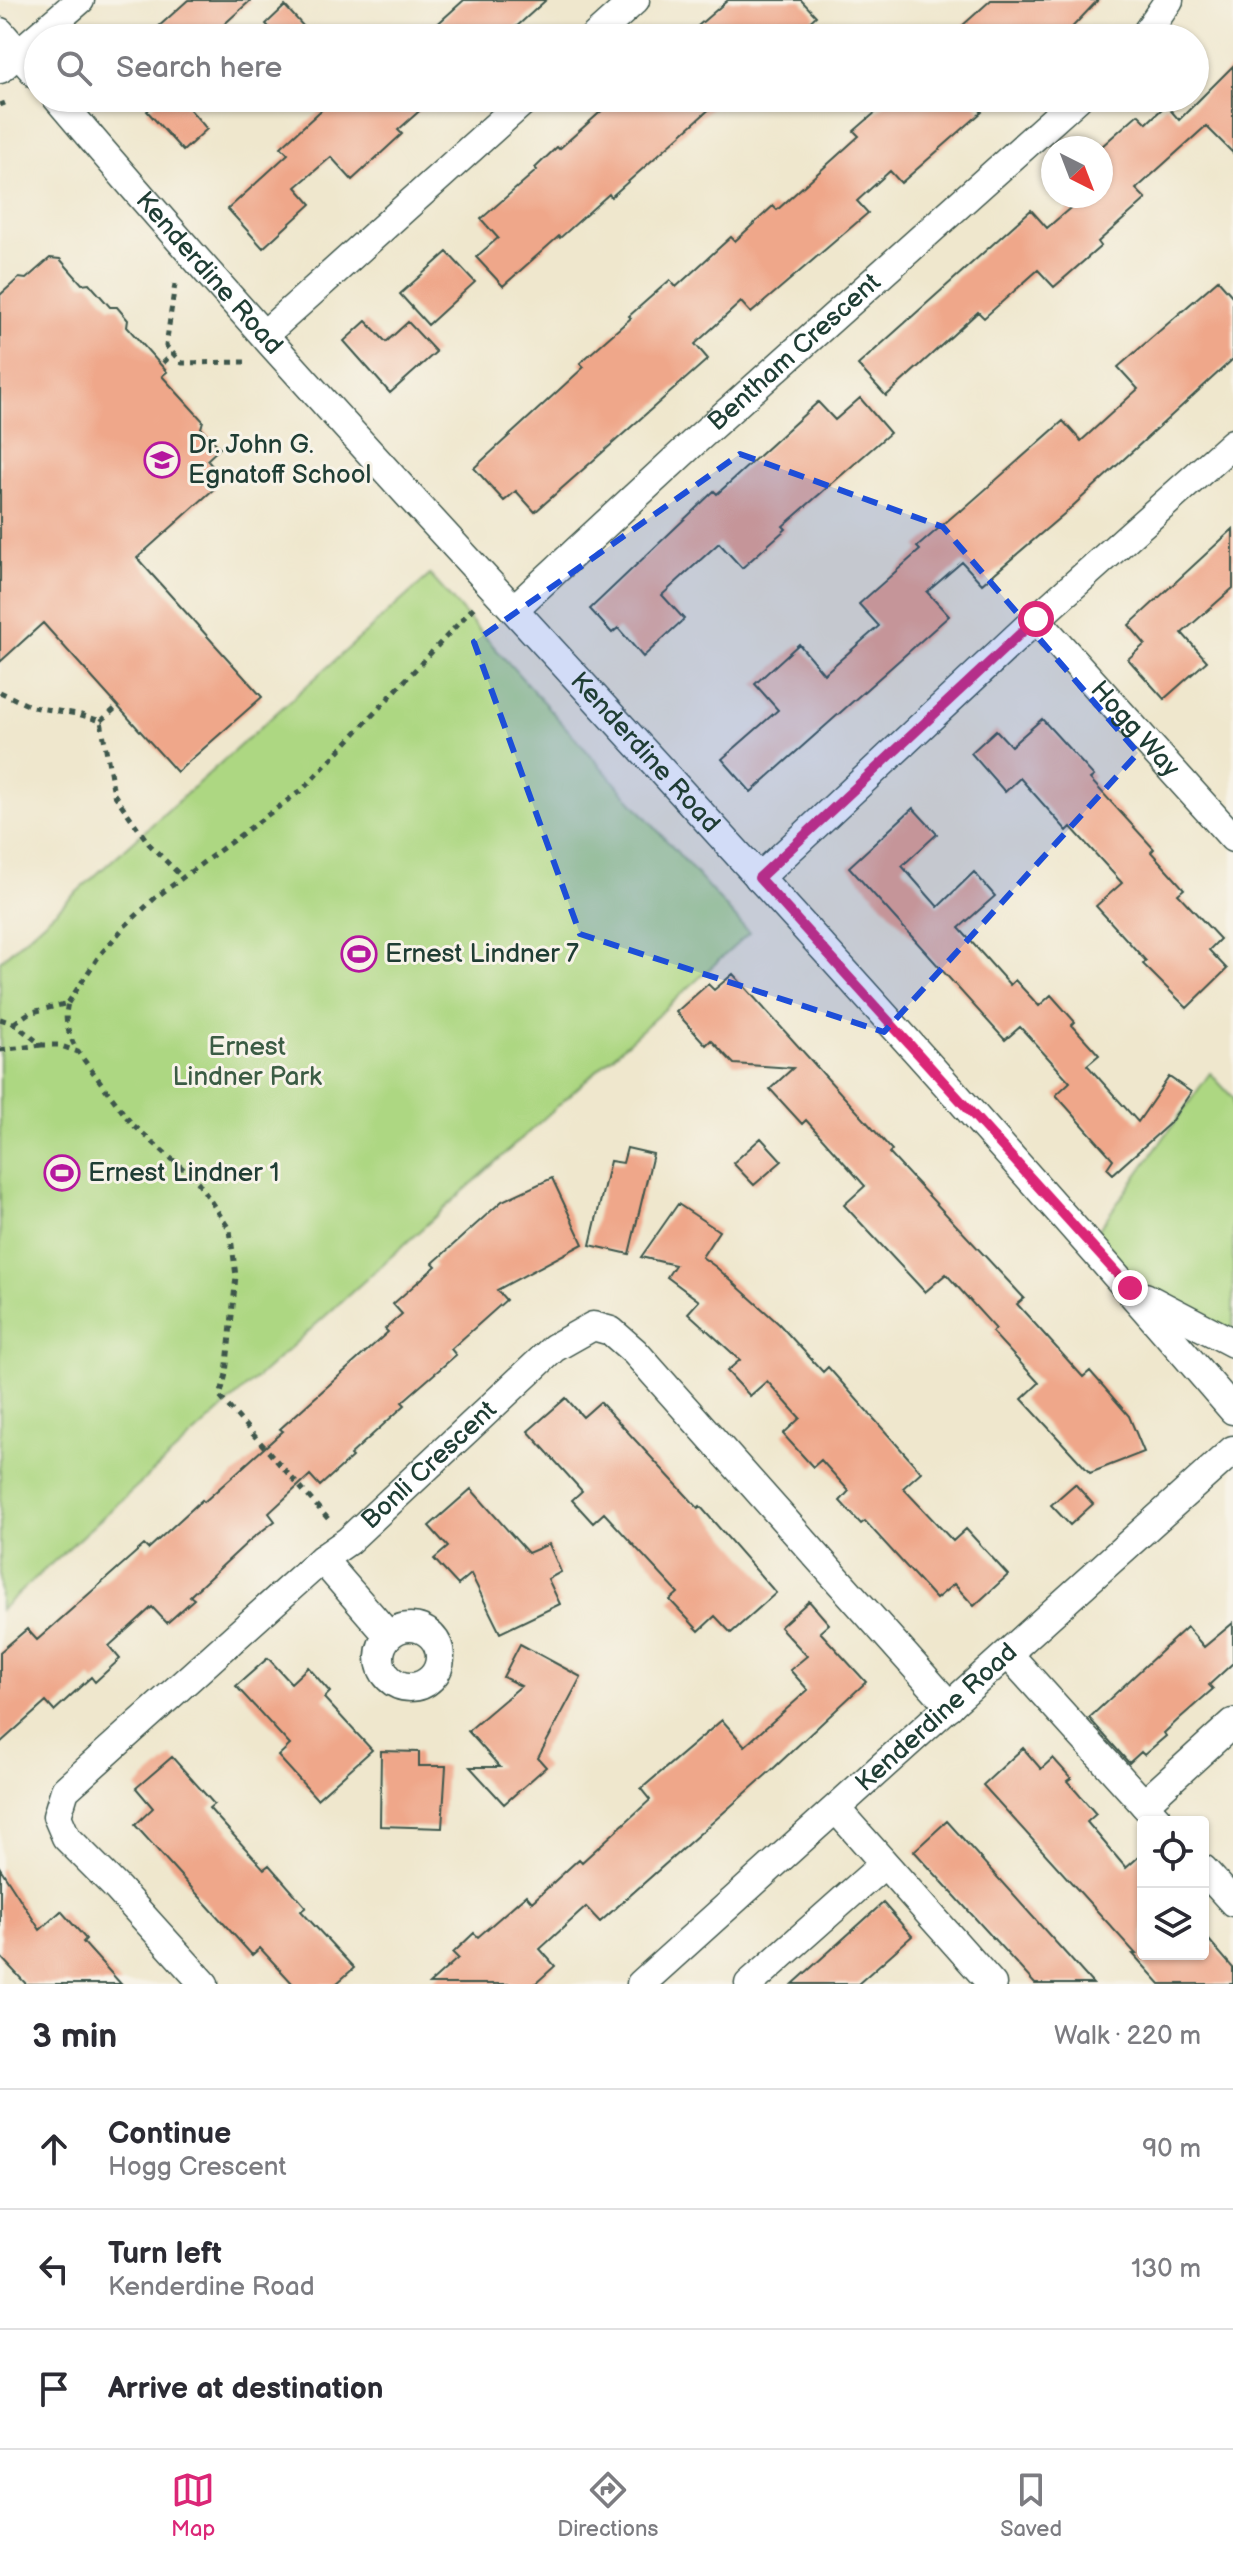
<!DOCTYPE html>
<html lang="en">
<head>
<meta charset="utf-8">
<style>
	body { margin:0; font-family:"Balsamiq Sans",sans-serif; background:#f7f7f7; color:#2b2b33 }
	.controls { position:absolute; right:24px; bottom:24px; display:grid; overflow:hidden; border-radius:8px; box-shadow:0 2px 6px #0004 }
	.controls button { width:72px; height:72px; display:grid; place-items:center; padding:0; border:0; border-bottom:2px solid #e1e1e2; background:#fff; color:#2b2b33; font:40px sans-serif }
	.compass { position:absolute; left:1041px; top:136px; width:72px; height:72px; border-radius:50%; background:#fff; box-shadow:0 2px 6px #0004; rotate:138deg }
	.stop { position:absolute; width:24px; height:24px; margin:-18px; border:6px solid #db2777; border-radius:50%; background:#fff }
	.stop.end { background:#db2777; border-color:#fff; box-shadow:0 2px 8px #0008 }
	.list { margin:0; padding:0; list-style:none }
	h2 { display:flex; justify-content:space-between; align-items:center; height:104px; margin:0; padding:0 32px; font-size:34px }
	h2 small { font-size:26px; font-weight:400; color:#7c7c81 }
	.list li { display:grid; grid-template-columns:52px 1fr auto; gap:24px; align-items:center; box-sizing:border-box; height:120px; padding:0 32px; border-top:2px solid #e1e1e2 }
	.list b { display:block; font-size:30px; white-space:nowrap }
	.list p { margin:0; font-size:26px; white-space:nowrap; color:#7c7c81 }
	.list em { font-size:26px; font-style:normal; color:#7c7c81 }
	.icon { flex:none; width:44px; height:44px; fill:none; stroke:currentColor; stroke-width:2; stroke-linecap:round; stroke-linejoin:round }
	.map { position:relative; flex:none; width:1233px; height:1984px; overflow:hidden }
	.search { position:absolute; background:#fff; box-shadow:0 2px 6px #0004; left:24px; right:24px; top:24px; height:88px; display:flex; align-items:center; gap:20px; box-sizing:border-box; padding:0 28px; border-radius:44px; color:#7c7c81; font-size:30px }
	.sheet { height:464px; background:#fff }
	nav { display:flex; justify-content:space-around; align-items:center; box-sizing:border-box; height:112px; border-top:2px solid #e1e1e2; background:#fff; font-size:22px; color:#7c7c81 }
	nav a { display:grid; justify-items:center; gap:4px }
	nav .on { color:#db2777 }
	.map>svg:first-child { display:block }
	.green { fill:#add782; stroke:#668a5b; stroke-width:2 }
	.building { fill:#efa78a }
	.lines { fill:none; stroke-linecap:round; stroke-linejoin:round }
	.minor-casing { stroke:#3e564b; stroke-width:31 }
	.path { stroke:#3e564b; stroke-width:5; stroke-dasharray:6 6; stroke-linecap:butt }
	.minor { stroke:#fff; stroke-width:28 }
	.route { stroke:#db2777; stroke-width:10 }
	.marked { fill:#1d4ed8; fill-opacity:0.2; stroke:#1d4ed8; stroke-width:6; stroke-dasharray:16 10; stroke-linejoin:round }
	.labels { text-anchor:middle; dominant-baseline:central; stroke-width:6; stroke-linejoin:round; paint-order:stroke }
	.street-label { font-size:26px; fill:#1f3d34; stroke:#f7f3e8 }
	.poi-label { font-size:26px; fill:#1f3d34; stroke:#f7f3e8; text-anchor:start }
	.park-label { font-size:26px; fill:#3b5c44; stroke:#f7f3e8 }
</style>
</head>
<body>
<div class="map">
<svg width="1233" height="1984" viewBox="0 0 1233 1984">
	<rect width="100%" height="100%" fill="#f7f3e8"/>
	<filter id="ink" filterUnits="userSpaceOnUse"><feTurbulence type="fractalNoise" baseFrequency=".0125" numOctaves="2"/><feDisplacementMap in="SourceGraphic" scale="16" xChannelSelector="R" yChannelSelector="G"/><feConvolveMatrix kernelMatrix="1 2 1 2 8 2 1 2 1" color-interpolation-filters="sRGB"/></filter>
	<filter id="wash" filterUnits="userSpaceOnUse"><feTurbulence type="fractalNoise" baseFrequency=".006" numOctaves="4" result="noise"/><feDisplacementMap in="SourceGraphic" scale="32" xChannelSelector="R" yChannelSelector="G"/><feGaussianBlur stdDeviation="1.8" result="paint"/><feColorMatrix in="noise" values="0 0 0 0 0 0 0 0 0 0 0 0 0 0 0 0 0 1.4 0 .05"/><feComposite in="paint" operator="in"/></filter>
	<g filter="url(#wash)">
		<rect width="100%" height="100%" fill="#efe7cd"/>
		<path class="green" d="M430,575l319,358 -749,677v-649z
			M1210,1073l23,25v245l-103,-55 -41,-45z"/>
		<g id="blocks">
			<path class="building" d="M188,0h63l-42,38h-63z
				M464,0h82l-42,38h-82z
				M728,0h73l15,16 -24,22h-108z
				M991,0h107l-36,38h-87l-12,-13z
				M285,6l29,32h-35l-13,-14z
				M1233,66v87l-27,-27 -70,63 10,10 -48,43 3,4 -47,41 -16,-17 -54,48 -6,-6 -92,84 -28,-31 173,-155 16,18 37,-32h17v-49l37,-33 9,9 19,-18 13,15z
				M162,98h18l27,31 -24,22 -36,-40z
				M341,98h93l-36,32 4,4 -50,46 -21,-23 -35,30 15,17 -48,44 -35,-39 60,-55 -7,-7 47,-43 3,3z
				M616,98h106l-111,99 -2,-3 -49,44 -1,-2 -56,50 -27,-29 22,-19 -17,-19 56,-49 -2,-2 22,-21 2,2z
				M892,98h78l12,14 -81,71 -11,-12 -33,30 11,12 -117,100 -10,-11 -46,42 13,15 -173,153 -19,-21 -12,10 -30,-33 110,-101 -4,-4 51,-45 -2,-2 41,-36 6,7 55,-50 4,4 38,-35 4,4 82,-74 -5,-5z
				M447,252l28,30 -47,43 -28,-31z
				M50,258l10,1 22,25 7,-1 21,24h7l11,13 -1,7 40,45 -5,4 41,45 -2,7 19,20 -13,12 14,16 -10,8 4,4 -78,70 125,139 -85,75 -134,-149 -43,39v-367l19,-17 7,1z
				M1218,280l15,17v62l-169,155 -82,70 -20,-22 -35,30 22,24 -198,176 -29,-33 56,-49 -23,-26 44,-40 25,30 55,-48 -20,-22 61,-54 -3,-3 43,-37 1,1 102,-90 18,20 57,-52 -20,-22z
				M366,321l20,21 22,-20 28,30 -46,41 -46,-52z
				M860,398l30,35 -107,93 3,3 -44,39 -23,-25 -57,52 22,24 -41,38 -25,-29 -6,5 -22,-24 124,-118 3,3 101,-92 17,18z
				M1233,529v59l-51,45 25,28 -43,38 -36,-40 17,-15 -16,-19z
				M1042,719l52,57 -4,3 64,70 -3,3 33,37 -6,5 42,45 -11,11 18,19 -40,39 -44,-44 3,-3 -50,-55 26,-23 -51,-56 -4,4 -47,-53 -15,14 -34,-39 25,-23 15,16z
				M913,808l24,26 -35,32 36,41 36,-35 21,24 -36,32 51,57 5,-5 24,26 12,-11 24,27 -3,3 27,30 -12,10 51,57 31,-45 22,15 -21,31 -57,51 -6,-6 6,-9 -57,-64 14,-13 -50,-55 -15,13 -156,-173z
				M733,974l159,176 -3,3 135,145 -7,6 66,73 7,-6 39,45 15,36 -54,21 -68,-74 17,-16 -47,-51 4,-3 -50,-55 -21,18 -81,-87 21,-19 -59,-66 -4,4 -32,-35 23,-21 -59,-4 -23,-24 -5,5 -30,-33 32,-28 6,6z
				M761,1138l21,23 -28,24 -21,-22z
				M627,1148l26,6 -24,100 -39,-9 20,-84 13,2z
				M552,1178l31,66 -86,46 9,10 -55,49 5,6 -54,47 3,3 -55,50 2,2 -32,29 -10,-11 -41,38 6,8 -25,19 -60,56 4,3 -27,24 -15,-16 -43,39 11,13 -25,23 -4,-5 -37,34 -8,-9 -46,41v-91l27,-23 10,11 107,-95 4,4 54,-49 2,2 79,-71 -3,-2 108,-97 -3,-3 17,-15 -9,-10 43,-38 -3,-3 69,-62z
				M678,1204l41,27 -17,26 14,10 63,57 44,48 5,-5 93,105 -18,16 50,53 13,-12 42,46 -34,31 -20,-22 -18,15 -71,-78 -4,3 -21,-23 9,-10 -28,-31 -8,7 -30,-33 17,-16 -33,-37 -17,15 -23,-25 13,-11 -52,-47 11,-12 -32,-24 8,-12 -34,-8z
				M566,1398l17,19 17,-15 98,106 2,-2 76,87 -45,40 -16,-17 -16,15 -29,-31 8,-7 -74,-80 -11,10 -21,-23 10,-9 -54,-60z
				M1075,1484l18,20 -23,21 -19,-20z
				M471,1489l57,64 21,-9 12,28 -13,7 12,25 -60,29 -29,-59 -13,11 -24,-26 14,-12 -19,-21z
				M809,1601l20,23 -9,8 46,50 -91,85 -175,155 -14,-15 -46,42 15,17 -20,18h-106l29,-26 -5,-5 21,-20 4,4 48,-42 6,7 47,-43 3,3 68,-62 -9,-11 81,-69 23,26 63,-56 -18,-20 17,-14 -27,-29z
				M1233,1623v40l-24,22 4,4 -33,29 -16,15 2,3 -22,19 -3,-3 -12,11 -40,-45 98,-91 17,20z
				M520,1644l61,33 -43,81 8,9 -42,37 -34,-37h30l-32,-36 53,-45 -18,-9z
				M268,1658l23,25 17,-16 22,25 -6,6 48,52 -55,49 -39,-43 12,-11 -54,-59z
				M1023,1748l18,21 12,-11 18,20 -4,3 29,33 -9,8 39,46 17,-15v101h60v-21l30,35v16h-73l-27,-30h3l-153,-169z
				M381,1751l38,1v14h27l-4,62 -62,-2z
				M172,1757l42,47 -5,4 55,61 5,-4 37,42 -5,4 53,57 -18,16h-43l-33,-36 -8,7 -117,-130 18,-17 -17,-20z
				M947,1821l121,135 25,28h-58l-121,-133z
				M0,1868l40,62 21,-19 25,28 -3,3 38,42h-95l-26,-28z
				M883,1903l29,33 -54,48h-65z"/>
		</g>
	</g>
	<g filter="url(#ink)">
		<use href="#blocks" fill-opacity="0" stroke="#3e564b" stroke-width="2"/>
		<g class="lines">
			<defs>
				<g id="minor">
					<path d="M0,32l38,44"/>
					<path d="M593,38l42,-38"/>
					<path d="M1143,38l26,-38"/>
					<path d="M0,69l80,-69"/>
					<path id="s1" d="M57,98c149,176 304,346 460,515 242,263 483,527 716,797"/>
					<path d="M265,334l262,-236"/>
					<path id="s2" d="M514,609l179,-166 385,-345"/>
					<path id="s3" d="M1036,619l197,219"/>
					<path d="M759,878l277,-259 197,-176"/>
					<path d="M1145,1297l88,46"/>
					<path d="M322,1559l66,76"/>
					<circle cx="410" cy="1657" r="30"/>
					<path d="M1008,1654l152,168"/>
					<path d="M1144,1804l89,-81"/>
					<path d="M836,1809l156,175"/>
					<path d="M1203,1869l30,33"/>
					<path id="s4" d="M204,1984l-86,-95 -52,-52 -9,-21 8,-26 257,-231 26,-18 206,-193 39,-22 18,5 24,21 315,354"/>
					<path id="s5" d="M641,1984l592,-534"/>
					<path d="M749,1984l135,-120"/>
				</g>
			</defs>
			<use href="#minor" class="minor-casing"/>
			<path class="path" d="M0,105l5,-2
				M175,284l-9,62 16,17 63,-1
				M163,363l10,-9
				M0,692l32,15 46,7 23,7 13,73 35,50 34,34
				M101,721l17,-15
				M68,1003l31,-47 26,-30 30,-28 148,-109 171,-182
				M0,1019l13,4 29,22h16l20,7 53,71 67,59 32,48 6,46 -10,98 -6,23 111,125
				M14,1023l15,-10 39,-10c-5,19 1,31 9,48
				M0,1050l42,-5"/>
			<use href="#minor" class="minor"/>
		</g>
	</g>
	<g class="lines" filter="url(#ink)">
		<path class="route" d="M1036,619l-277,259 371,410"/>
	</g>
	<path class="marked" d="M740,454l203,73 195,226 -254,279 -304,-98 -106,-292z"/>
	<defs>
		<symbol id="school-ring" viewBox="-11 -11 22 22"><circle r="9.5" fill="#f7f3e8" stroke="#b5179e" stroke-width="1.5"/><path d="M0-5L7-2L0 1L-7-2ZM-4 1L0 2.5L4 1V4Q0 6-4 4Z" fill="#b5179e"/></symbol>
		<symbol id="stadium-ring" viewBox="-11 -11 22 22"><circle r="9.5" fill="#f7f3e8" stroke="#b5179e" stroke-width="1.5"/><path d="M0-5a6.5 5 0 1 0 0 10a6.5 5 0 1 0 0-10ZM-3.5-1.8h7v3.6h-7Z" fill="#b5179e"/></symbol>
	</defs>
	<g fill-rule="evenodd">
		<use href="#school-ring" x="142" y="440" width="40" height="40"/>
		<use href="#stadium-ring" x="339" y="934" width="40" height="40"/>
		<use href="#stadium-ring" x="42" y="1153" width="40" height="40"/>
	</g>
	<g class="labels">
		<g class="street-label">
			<text stroke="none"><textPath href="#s1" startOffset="232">Kenderdine Road</textPath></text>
			<text stroke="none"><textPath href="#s2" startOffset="380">Bentham Crescent</textPath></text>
			<text stroke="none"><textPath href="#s3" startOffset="148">Hogg Way</textPath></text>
			<text stroke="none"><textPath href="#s1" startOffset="880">Kenderdine Road</textPath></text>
			<text stroke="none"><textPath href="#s4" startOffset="740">Bonli Crescent</textPath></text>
			<text stroke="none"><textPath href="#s5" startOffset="398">Kenderdine Road</textPath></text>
		</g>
		<g class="poi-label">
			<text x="188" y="445">Dr. John G.<tspan x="188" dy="30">Egnatoff School</tspan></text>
			<text x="385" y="954">Ernest Lindner 7</text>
			<text x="88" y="1173">Ernest Lindner 1</text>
		</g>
		<g class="park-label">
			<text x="247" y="1047">Ernest<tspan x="247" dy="30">Lindner Park</tspan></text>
		</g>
	</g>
</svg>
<div class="controls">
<button><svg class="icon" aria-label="locate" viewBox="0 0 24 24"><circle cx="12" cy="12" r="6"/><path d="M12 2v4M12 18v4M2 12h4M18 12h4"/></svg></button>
<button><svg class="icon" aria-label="layers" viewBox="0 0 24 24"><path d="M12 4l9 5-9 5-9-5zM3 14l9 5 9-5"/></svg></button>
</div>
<svg class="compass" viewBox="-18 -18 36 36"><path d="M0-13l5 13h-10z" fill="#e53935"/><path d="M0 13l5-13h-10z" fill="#7c7c81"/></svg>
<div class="stop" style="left:1036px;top:619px"></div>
<div class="stop end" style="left:1130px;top:1288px"></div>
<div class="search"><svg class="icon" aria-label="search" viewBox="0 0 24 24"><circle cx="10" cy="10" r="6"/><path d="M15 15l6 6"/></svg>Search here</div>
</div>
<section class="sheet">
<h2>3 min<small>Walk · 220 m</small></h2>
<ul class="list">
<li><svg class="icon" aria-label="ahead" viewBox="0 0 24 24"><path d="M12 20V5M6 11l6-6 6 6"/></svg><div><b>Continue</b><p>Hogg Crescent</p></div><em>90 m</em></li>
<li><svg class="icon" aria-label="left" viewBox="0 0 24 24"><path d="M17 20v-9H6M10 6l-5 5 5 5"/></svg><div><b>Turn left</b><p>Kenderdine Road</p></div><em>130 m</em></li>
<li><svg class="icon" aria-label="arrive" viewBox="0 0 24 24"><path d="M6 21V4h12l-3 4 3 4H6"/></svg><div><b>Arrive at destination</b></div></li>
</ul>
</section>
<nav>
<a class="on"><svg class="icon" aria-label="map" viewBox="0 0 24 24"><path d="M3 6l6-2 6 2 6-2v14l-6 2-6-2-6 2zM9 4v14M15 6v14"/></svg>Map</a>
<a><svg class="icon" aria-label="directions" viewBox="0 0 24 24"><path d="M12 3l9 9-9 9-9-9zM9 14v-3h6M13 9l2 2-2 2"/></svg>Directions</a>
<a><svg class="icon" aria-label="saved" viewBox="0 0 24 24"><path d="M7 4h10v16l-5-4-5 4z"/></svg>Saved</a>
</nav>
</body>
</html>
